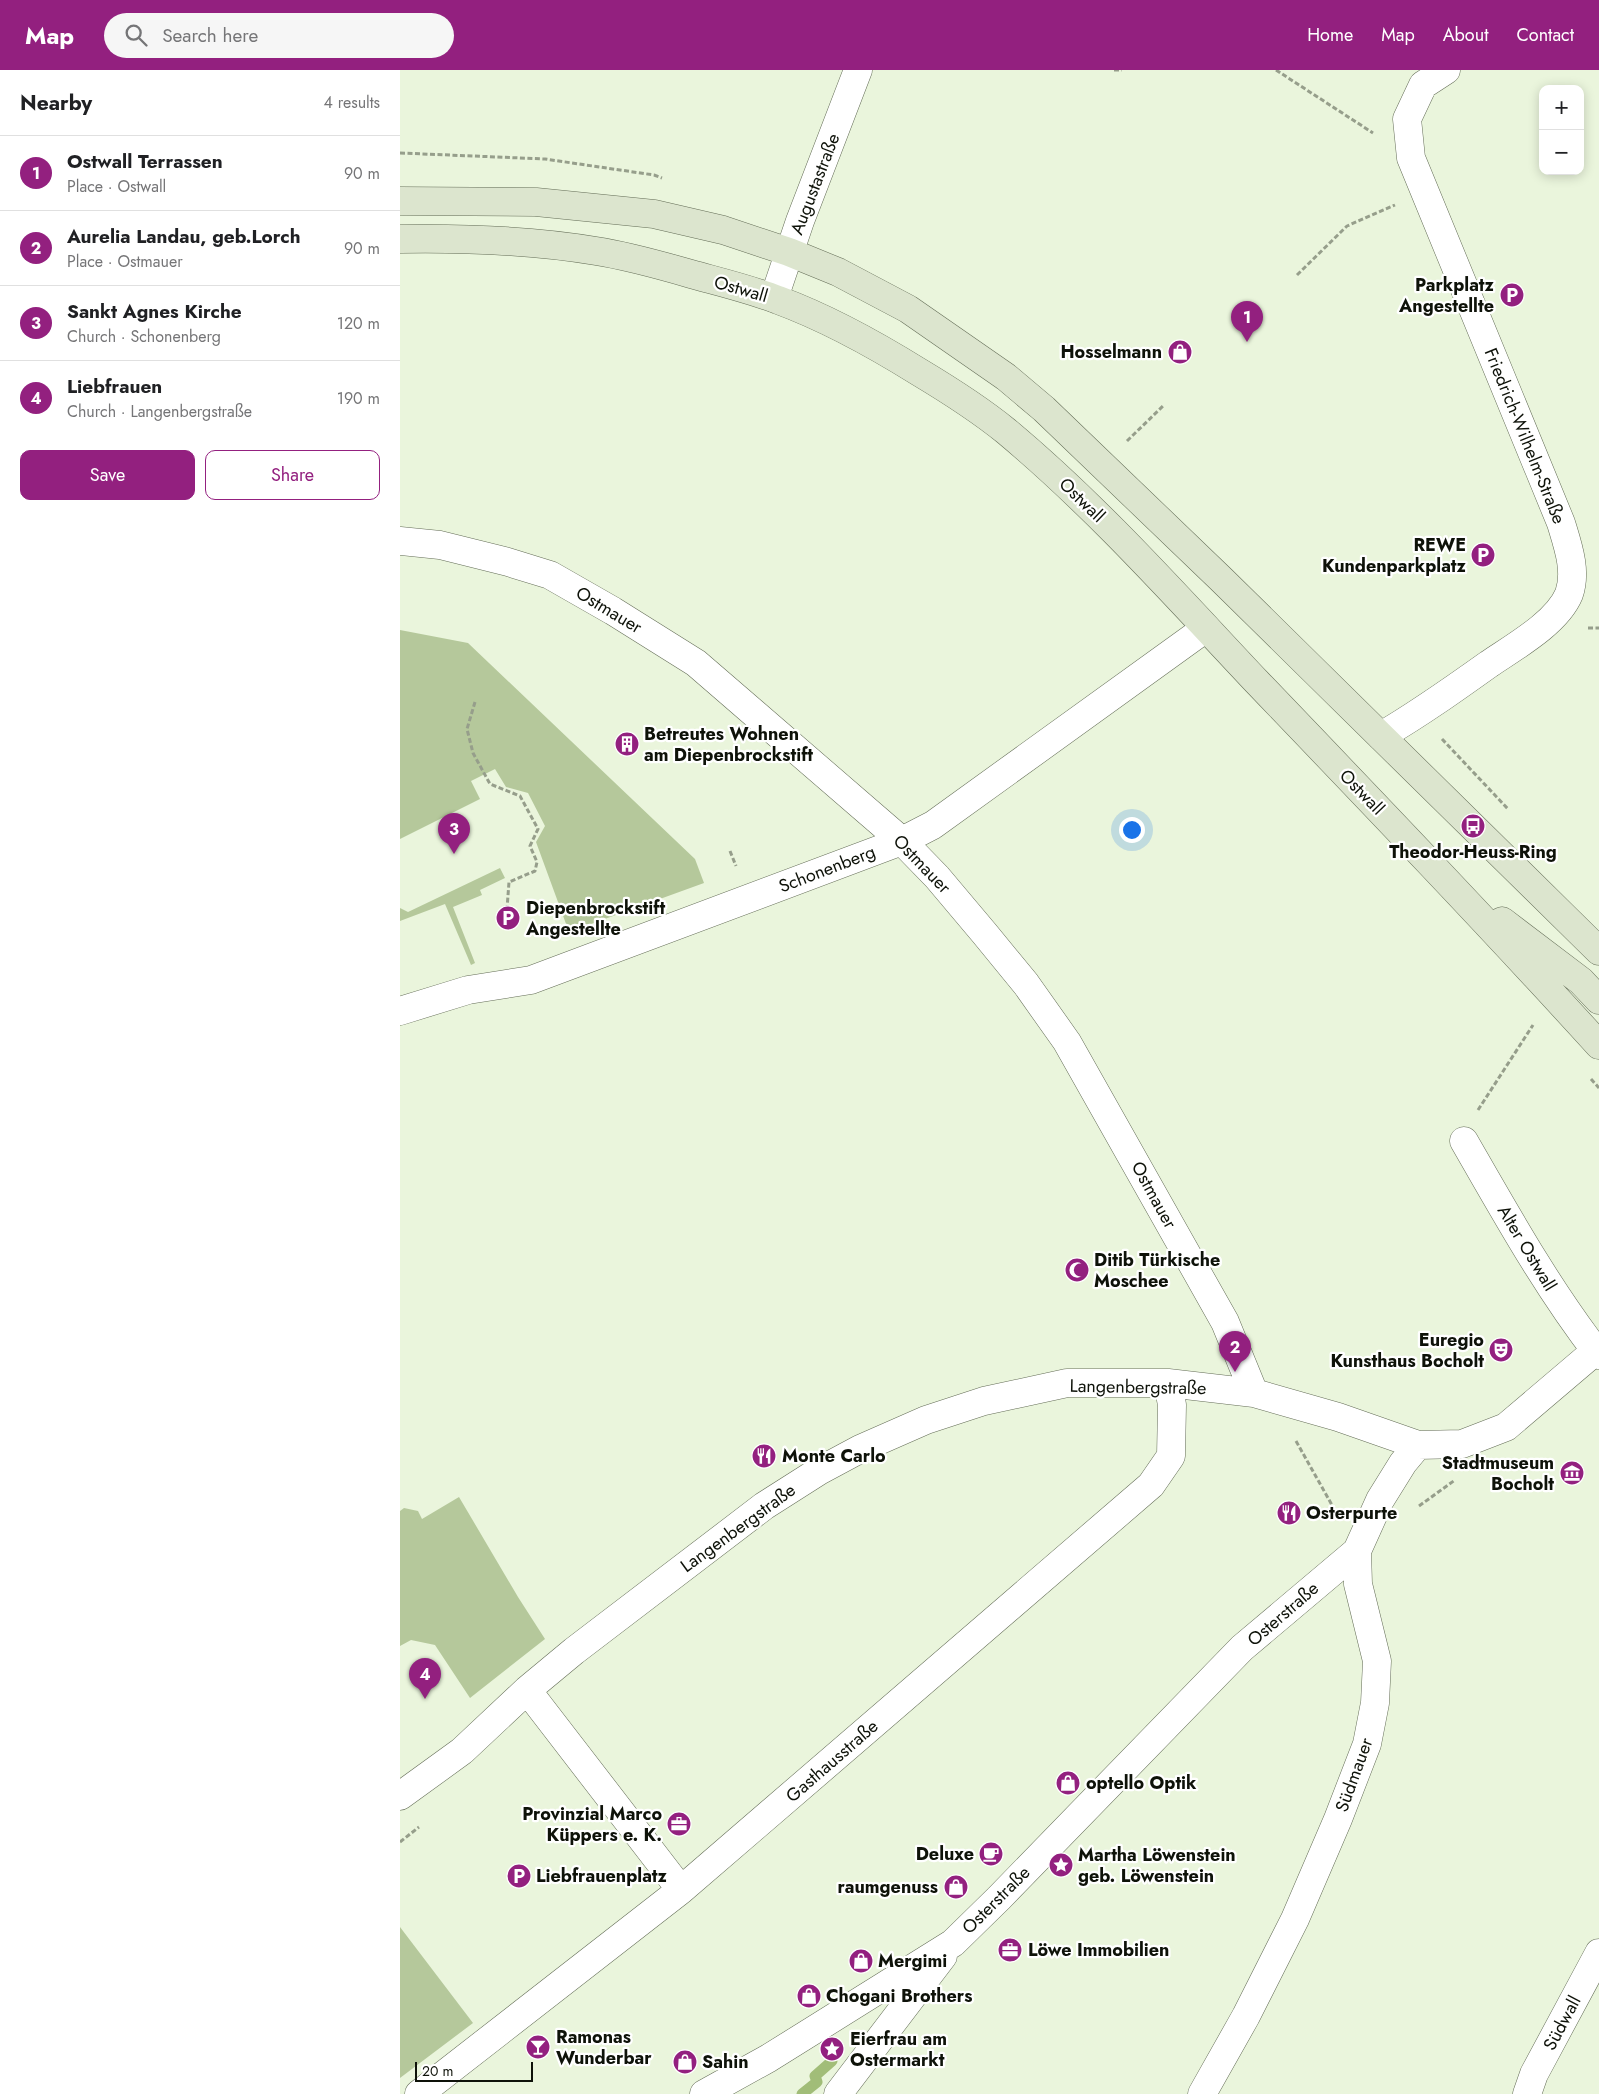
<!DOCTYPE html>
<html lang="en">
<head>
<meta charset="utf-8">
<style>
	body { margin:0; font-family:Jost,sans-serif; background:#f6f6f6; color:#202124 }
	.controls { position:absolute; right:15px; top:15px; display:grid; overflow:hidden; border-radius:10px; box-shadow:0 2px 12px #0003 }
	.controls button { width:45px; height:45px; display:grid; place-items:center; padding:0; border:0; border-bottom:1px solid #e0e0e0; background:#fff; color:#202124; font:25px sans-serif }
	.scale { position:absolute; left:15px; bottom:12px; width:118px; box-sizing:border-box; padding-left:5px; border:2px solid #0e1209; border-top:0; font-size:14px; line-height:18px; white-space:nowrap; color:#0e1209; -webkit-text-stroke:4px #fff; paint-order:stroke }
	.you { position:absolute; left:731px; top:759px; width:18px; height:18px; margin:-12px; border:4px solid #fff; border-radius:50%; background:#1a73e8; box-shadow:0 0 0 8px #1a73e833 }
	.badge { display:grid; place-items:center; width:32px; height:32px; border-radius:50%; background:#93207f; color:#fff; font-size:16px; font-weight:700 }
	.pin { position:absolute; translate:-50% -41px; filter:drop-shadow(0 1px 2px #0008) }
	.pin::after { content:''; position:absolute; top:26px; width:18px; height:15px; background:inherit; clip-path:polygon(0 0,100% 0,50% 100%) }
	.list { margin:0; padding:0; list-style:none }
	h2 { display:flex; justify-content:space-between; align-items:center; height:65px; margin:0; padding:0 20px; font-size:21px }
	h2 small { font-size:16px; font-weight:400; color:#757577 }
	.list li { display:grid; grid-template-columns:32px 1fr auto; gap:15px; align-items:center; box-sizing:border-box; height:75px; padding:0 20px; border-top:1px solid #e0e0e0 }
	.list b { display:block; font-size:19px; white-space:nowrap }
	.list p { margin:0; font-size:16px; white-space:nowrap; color:#757577 }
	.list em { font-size:16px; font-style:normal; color:#757577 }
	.actions { display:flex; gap:10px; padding:15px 20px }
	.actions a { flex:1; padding:11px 0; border:1px solid #93207f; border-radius:10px; text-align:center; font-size:18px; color:#93207f }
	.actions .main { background:#93207f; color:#fff }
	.icon { flex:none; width:28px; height:28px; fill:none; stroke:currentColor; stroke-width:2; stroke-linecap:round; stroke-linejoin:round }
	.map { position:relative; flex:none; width:1199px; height:2024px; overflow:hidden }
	header { display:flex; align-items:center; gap:30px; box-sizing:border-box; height:70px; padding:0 25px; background:#93207f; color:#fff }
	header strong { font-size:24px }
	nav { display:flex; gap:28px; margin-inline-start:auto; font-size:18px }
	.search { width:350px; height:45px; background:#f6f6f6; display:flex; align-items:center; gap:12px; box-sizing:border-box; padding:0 18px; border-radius:28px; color:#757577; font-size:19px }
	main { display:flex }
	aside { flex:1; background:#fff }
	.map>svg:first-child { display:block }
	.green { fill:#b5c89b }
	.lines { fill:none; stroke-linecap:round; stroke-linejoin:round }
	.stream { stroke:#a1bd78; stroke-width:11 }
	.street-casing { stroke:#646d57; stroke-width:29 }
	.secondary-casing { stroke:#646d57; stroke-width:29 }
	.path { stroke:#969e8b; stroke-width:3; stroke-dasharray:5 2.5; stroke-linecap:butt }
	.street { stroke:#fff; stroke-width:28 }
	.secondary { stroke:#dce5ce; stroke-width:28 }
	.labels { text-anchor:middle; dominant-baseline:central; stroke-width:4.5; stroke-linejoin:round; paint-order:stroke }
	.street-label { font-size:18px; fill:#0e1209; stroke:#fff }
	.poi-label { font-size:18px; font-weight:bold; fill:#0e1209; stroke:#fff; text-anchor:start }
</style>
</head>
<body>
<header>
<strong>Map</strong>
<div class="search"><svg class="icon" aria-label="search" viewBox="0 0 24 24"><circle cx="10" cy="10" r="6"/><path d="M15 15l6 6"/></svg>Search here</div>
<nav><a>Home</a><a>Map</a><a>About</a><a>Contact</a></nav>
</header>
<main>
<aside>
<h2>Nearby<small>4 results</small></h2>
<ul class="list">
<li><span class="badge">1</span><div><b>Ostwall Terrassen</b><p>Place · Ostwall</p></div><em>90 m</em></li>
<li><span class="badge">2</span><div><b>Aurelia Landau, geb.Lorch</b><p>Place · Ostmauer</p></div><em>90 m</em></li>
<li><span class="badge">3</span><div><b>Sankt Agnes Kirche</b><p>Church · Schonenberg</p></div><em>120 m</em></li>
<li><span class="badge">4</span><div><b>Liebfrauen</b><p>Church · Langenbergstraße</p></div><em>190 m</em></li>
</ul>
<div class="actions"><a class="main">Save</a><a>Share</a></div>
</aside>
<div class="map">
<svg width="1199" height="2024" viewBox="0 0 1199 2024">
	<rect width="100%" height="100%" fill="#eaf5dc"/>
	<path class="green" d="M0,560l68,13 227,216 9,24 -135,49 -33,-90 9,-16 -17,-33 -22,-6 -11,-18 -24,12 9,18 -80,40z
		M100,798l5,10 -25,12 2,5 -29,12 22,56 -4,2 -26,-61 -45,17v-13l8,4z
		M59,1427l59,100 27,42 -75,59 -35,-53 -24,-5 -11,6v-135l4,-3 14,3 4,8z
		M0,1857l73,96 -73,55z"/>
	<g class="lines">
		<path class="stream" d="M402,2024l15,-12 -2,-6 17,-15"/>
		<defs>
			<path id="street" d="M374,228l26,-77 58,-151
				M0,471l40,4 68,17 42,13 63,36 83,52 206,178 35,36 48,57 41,50 41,58 158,280 29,71
				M981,666c38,-22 73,-47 108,-72 25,-17 68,-41 80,-70 8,-23 -1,-48 -8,-71l-150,-365 -4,-39 16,-34 23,-15
				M0,941l68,-21 63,-10 371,-139 31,-16 273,-197
				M1064,1071c42,73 83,147 135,214
				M127,1620l154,200
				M0,1726l62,-45 65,-61 47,-39 190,-145 55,-35 41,-22 66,-29 58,-19 83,-18h101l86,10 84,24 80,28 44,-1 44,-17 93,-79
				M19,2024l262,-204 470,-405 20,-29 1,-51 -4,-22
				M304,2024l65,-36 184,-115 46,-45 243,-250 115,-97
				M438,2024l105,-138
				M802,2024l44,-78 49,-97 43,-100 29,-75 8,-41 2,-42 -19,-77 -1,-33 23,-51 23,-37 15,-18
				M1127,2024l7,-20 65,-121"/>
			<path id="secondary" d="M0,131l136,1 118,12 69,16 66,22 49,20 70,37 98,68 38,32 178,171 377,371
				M0,169c66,-1 131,1 196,12 32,5 64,14 95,23 29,8 59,15 87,26 49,18 96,44 141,72 30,18 60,37 87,59 91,76 170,165 251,251 115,120 230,240 342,363
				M1102,851l79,60 18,19"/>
		</defs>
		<use href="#street" class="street-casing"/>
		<use href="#secondary" class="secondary-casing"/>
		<path class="path" d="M714,0h8
			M876,0l97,63
			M0,83l145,6 109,16 8,3
			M897,205l50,-49 48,-21
			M727,371l37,-36
			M1188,558h11
			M75,632l-8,27 6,24 17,31 30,12 18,33 -8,17 7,16 -2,9 -26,11 -3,40
			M1042,669l66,70
			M330,781l6,15
			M1191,1009l8,9
			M1078,1040l55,-85
			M896,1371l41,73
			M1019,1436l36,-26
			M0,1772l19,-15"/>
		<use href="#street" class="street"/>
		<use href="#secondary" class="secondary"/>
	</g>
	<defs>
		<symbol id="parking-disc" viewBox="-11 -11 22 22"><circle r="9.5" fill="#93207f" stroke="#fff"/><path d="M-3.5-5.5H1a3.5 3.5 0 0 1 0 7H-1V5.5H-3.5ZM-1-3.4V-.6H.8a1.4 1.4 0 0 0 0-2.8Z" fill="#fff"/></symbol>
		<symbol id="shop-disc" viewBox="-11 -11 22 22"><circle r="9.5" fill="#93207f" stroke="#fff"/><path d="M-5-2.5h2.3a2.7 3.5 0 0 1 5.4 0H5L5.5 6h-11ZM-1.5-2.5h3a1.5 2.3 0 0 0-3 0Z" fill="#fff"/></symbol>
		<symbol id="building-disc" viewBox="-11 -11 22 22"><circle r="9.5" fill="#93207f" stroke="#fff"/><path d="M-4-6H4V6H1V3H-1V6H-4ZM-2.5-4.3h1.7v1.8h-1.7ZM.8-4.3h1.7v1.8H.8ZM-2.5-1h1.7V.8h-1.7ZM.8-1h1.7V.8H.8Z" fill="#fff"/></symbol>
		<symbol id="bus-disc" viewBox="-11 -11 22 22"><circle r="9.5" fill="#93207f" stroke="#fff"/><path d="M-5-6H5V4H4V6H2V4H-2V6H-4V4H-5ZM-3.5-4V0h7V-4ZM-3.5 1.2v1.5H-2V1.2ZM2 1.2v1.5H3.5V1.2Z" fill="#fff"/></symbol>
		<symbol id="mosque-disc" viewBox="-11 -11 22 22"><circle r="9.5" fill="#93207f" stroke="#fff"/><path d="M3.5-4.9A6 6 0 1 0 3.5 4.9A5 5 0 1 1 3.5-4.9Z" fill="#fff"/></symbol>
		<symbol id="theatre-disc" viewBox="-11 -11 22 22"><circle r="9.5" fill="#93207f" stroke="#fff"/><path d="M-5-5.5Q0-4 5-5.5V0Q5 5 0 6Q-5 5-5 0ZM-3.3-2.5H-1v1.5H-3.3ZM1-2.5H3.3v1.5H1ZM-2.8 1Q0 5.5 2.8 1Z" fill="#fff"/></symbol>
		<symbol id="restaurant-disc" viewBox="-11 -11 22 22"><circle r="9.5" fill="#93207f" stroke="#fff"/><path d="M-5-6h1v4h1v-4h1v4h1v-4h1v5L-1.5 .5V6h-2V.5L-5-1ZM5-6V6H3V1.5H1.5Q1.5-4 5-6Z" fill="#fff"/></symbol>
		<symbol id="museum-disc" viewBox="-11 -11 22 22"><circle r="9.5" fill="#93207f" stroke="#fff"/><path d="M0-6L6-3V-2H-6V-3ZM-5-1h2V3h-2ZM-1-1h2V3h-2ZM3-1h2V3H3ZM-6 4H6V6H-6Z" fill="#fff"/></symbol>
		<symbol id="office-disc" viewBox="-11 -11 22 22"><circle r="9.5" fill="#93207f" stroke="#fff"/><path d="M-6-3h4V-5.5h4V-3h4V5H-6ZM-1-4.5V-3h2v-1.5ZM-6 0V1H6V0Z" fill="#fff"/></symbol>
		<symbol id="cafe-disc" viewBox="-11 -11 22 22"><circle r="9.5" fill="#93207f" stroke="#fff"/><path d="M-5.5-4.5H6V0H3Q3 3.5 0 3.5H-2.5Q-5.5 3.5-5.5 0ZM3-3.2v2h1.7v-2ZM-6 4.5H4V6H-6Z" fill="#fff"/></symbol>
		<symbol id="sight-disc" viewBox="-11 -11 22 22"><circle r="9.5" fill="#93207f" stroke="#fff"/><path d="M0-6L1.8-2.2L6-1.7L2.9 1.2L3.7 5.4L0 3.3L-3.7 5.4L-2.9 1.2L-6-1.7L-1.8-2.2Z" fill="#fff"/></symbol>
		<symbol id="bar-disc" viewBox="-11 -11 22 22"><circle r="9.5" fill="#93207f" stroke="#fff"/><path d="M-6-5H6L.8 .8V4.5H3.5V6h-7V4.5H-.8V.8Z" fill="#fff"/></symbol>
	</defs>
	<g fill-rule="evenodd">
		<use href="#parking-disc" x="1098" y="211" width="28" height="28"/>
		<use href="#shop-disc" x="766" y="268" width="28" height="28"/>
		<use href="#parking-disc" x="1069" y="471" width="28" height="28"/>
		<use href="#building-disc" x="213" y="660" width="28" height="28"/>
		<use href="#bus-disc" x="1059" y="742" width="28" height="28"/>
		<use href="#parking-disc" x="94" y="834" width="28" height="28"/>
		<use href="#mosque-disc" x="663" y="1186" width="28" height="28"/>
		<use href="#theatre-disc" x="1087" y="1266" width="28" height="28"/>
		<use href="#restaurant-disc" x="350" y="1372" width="28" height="28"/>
		<use href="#museum-disc" x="1158" y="1389" width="28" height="28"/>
		<use href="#restaurant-disc" x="875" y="1429" width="28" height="28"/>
		<use href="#shop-disc" x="654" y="1699" width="28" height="28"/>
		<use href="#office-disc" x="265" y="1740" width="28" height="28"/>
		<use href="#cafe-disc" x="577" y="1770" width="28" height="28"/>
		<use href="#sight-disc" x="647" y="1781" width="28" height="28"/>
		<use href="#parking-disc" x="105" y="1792" width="28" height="28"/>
		<use href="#shop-disc" x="542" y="1803" width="28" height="28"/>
		<use href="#office-disc" x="596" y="1866" width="28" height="28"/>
		<use href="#shop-disc" x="447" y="1877" width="28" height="28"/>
		<use href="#shop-disc" x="395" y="1912" width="28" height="28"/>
		<use href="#bar-disc" x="124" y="1963" width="28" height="28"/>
		<use href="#sight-disc" x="418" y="1965" width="28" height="28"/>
		<use href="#shop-disc" x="271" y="1978" width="28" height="28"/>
	</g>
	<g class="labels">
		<g class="street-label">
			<text transform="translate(415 114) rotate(-69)">Augustastraße</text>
			<text transform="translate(341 219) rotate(16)">Ostwall</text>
			<text transform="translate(1125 366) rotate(68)">Friedrich-Wilhelm-Straße</text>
			<text transform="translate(682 430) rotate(44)">Ostwall</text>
			<text transform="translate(209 540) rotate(31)">Ostmauer</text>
			<text transform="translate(962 722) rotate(46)">Ostwall</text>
			<text transform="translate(522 794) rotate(46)">Ostmauer</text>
			<text transform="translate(427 799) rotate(-21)">Schonenberg</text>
			<text transform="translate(754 1125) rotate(61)">Ostmauer</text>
			<text transform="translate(1127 1178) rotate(59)">Alter Ostwall</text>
			<text transform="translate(738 1317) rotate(1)">Langenbergstraße</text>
			<text transform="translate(338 1458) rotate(-36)">Langenbergstraße</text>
			<text transform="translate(883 1544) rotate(-41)">Osterstraße</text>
			<text transform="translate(432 1691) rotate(-41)">Gasthausstraße</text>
			<text transform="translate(954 1705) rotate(-70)">Südmauer</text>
			<text transform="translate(596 1830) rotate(-45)">Osterstraße</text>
			<text transform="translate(1162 1953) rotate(-62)">Südwall</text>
		</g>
		<g class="poi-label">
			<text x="1094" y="215" text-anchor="end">Parkplatz<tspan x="1094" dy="21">Angestellte</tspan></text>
			<text x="762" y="282" text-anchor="end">Hosselmann</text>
			<text x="1066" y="475" text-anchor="end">REWE<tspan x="1066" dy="21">Kundenparkplatz</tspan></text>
			<text x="244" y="664">Betreutes Wohnen<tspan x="244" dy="21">am Diepenbrockstift</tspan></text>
			<text x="1073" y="782" text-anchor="middle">Theodor-Heuss-Ring</text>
			<text x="126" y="838">Diepenbrockstift<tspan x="126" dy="21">Angestellte</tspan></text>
			<text x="694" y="1190">Ditib Türkische<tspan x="694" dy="21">Moschee</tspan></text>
			<text x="1084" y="1270" text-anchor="end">Euregio<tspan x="1084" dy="21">Kunsthaus Bocholt</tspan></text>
			<text x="382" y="1386">Monte Carlo</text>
			<text x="1154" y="1393" text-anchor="end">Stadtmuseum<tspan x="1154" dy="21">Bocholt</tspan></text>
			<text x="906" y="1443">Osterpurte</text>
			<text x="686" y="1713">optello Optik</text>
			<text x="262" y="1744" text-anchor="end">Provinzial Marco<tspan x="262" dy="21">Küppers e. K.</tspan></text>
			<text x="574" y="1784" text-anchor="end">Deluxe</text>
			<text x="678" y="1785">Martha Löwenstein<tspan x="678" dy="21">geb. Löwenstein</tspan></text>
			<text x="136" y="1806">Liebfrauenplatz</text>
			<text x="538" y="1817" text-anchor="end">raumgenuss</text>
			<text x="628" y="1880">Löwe Immobilien</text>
			<text x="478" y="1891">Mergimi</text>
			<text x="426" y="1926">Chogani Brothers</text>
			<text x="156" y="1967">Ramonas<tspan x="156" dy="21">Wunderbar</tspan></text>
			<text x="450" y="1969">Eierfrau am<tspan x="450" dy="21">Ostermarkt</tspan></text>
			<text x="302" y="1992">Sahin</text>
		</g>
	</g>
</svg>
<div class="controls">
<button>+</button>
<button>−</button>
</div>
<div class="scale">20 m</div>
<div class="you"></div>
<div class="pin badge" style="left:847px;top:272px">1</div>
<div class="pin badge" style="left:835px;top:1302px">2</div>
<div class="pin badge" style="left:54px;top:784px">3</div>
<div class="pin badge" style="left:25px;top:1629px">4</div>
</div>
</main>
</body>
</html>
